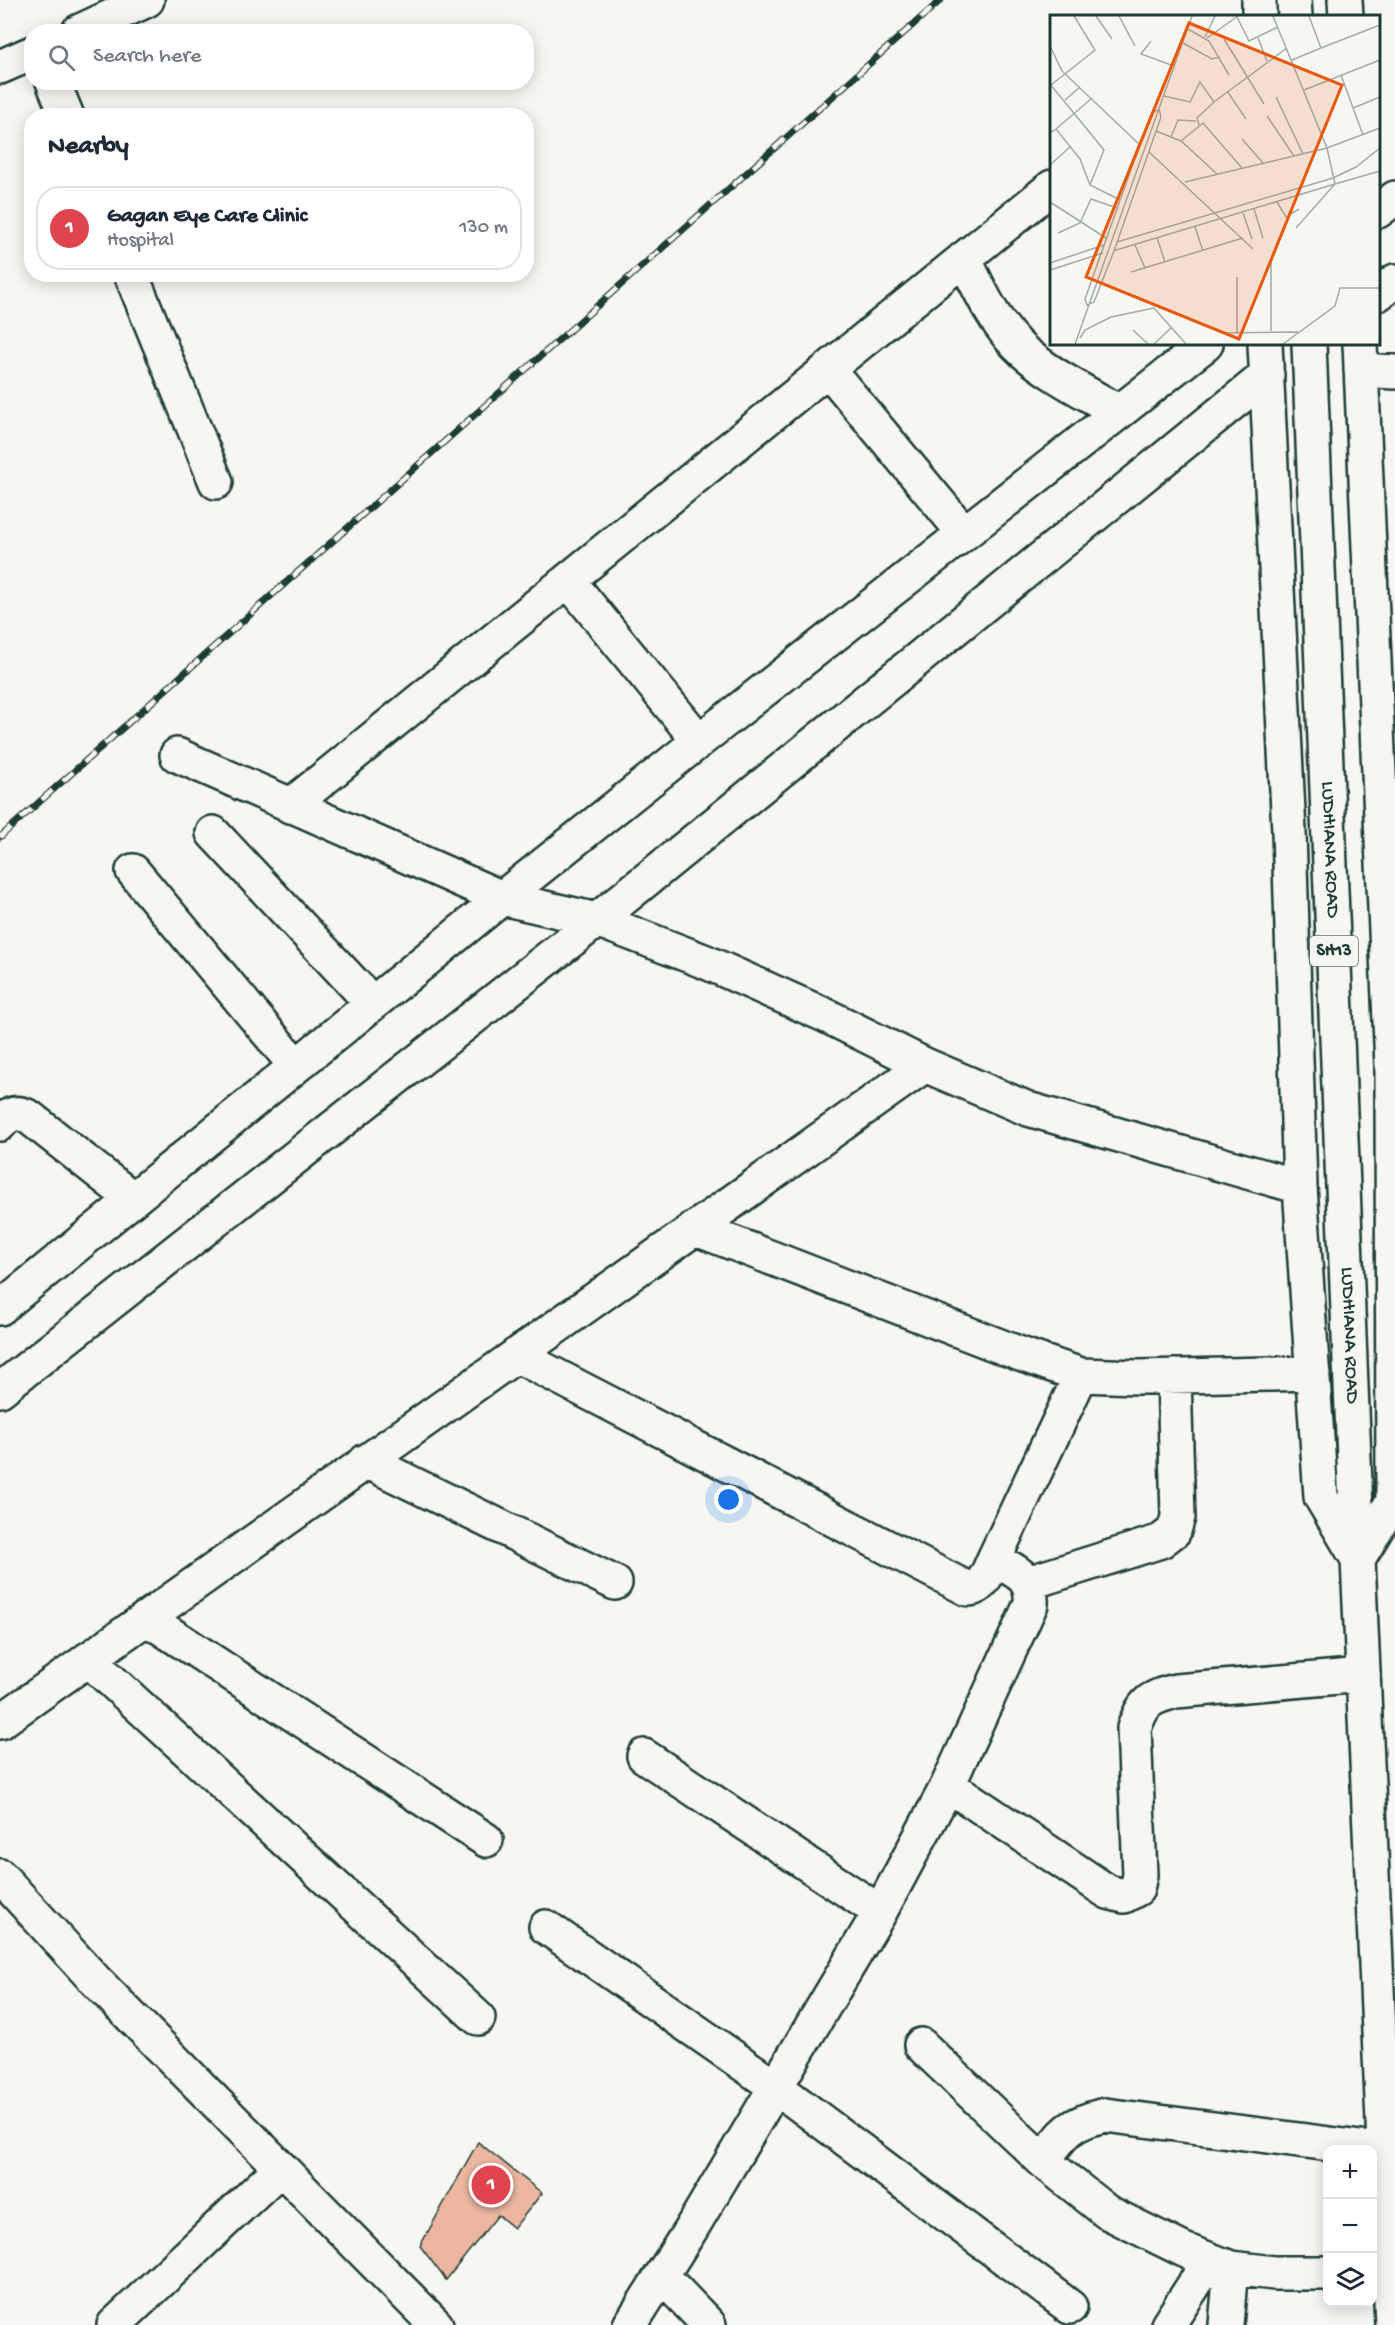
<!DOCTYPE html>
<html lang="en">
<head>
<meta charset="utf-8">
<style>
	body { margin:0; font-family:"Gochi Hand",sans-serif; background:#f6f6f7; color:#1f2937 }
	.controls { position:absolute; right:18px; bottom:18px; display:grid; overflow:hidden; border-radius:12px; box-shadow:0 3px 15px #0003 }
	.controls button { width:54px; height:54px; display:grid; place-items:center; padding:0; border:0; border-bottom:2px solid #e0e1e3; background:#fff; color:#1f2937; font:30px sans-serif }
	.you { position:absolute; left:729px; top:1500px; width:21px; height:21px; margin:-15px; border:4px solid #fff; border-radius:50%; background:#1a73e8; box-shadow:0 0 0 9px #1a73e833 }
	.badge { display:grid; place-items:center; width:39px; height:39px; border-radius:50%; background:#d1495b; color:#fff; font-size:20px; font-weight:700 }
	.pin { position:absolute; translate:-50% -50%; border:3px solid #fff; box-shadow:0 2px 6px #0006 }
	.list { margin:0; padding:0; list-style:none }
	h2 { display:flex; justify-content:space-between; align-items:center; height:78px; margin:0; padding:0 24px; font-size:26px }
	h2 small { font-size:20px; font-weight:400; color:#747a83 }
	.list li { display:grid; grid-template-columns:39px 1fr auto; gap:18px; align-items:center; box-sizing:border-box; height:84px; margin:0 12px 12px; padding:0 12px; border:2px solid #e0e1e3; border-radius:24px }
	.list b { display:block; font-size:22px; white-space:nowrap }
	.list p { margin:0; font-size:20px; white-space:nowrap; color:#747a83 }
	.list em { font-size:20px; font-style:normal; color:#747a83 }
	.icon { flex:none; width:33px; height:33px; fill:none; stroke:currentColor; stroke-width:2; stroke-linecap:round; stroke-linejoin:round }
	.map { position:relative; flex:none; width:1395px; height:2325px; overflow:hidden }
	.search { position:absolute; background:#fff; box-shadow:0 3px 15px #0003; left:24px; top:24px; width:510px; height:66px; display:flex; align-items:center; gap:15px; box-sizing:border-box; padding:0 21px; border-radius:24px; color:#747a83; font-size:22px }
	.panel { position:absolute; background:#fff; box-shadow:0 3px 15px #0003; left:24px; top:108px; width:510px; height:174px; border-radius:24px }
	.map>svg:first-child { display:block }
	.building { fill:#ecb6a1; stroke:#1f3d34; stroke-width:1.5 }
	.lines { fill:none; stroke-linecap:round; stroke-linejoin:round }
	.minor-casing { stroke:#1f3d34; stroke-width:38 }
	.major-casing { stroke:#1f3d34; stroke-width:38 }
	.minor { stroke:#f6f6f2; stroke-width:33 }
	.major { stroke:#f6f6f2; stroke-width:33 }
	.rail-casing { stroke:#1f3d34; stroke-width:7 }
	.rail { stroke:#f6f6f2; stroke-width:4.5; stroke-dasharray:14; stroke-linecap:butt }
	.labels { text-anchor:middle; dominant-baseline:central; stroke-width:6; stroke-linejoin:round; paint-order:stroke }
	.shield { fill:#f6f6f2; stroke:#60746d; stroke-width:1.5 }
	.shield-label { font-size:18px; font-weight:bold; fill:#1f3d34 }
	.street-label { font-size:20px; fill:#1f3d34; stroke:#f6f6f2 }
	.inset-road { fill:none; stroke:#a0aca6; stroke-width:1.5 }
	.view { fill:#e8590c; fill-opacity:0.15; stroke:#e8590c; stroke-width:3 }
	.inset-edge { fill:none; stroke:#1f3d34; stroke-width:3 }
</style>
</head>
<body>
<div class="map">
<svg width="1395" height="2325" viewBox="0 0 1395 2325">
	<rect width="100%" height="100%" fill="#f6f6f2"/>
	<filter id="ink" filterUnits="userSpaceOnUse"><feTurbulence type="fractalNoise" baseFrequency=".0167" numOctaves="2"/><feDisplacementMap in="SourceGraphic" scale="12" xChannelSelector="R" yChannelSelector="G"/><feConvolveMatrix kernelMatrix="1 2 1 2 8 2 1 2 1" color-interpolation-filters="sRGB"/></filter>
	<g filter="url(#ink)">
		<path class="building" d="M478,2142l64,51 -28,35 -16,-13 -52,65 -26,-34z"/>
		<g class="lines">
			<defs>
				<path id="minor" d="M1259,0v16
					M1345,0l1,16
					M78,32l69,-32
					M0,67l32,-14
					M53,82l14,34
					M1378,211l17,-13
					M964,258c16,33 32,69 60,94 28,24 63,41 95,60
					M131,274l85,208
					M1378,294l17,-13
					M1265,344l24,488 11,355 21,310 37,62 35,-58 -1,-435 -32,-722
					M828,369l136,164
					M1361,370l34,2
					M568,580l131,161
					M177,755l325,143 95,22 109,42 121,54 98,49 103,44 272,78
					M290,806l762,-619
					M213,833l159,170
					M133,871l163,195
					M0,1124c9,-11 17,-13 29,-7l104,82
					M694,1228l329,127 58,20 57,2 175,-4
					M0,1308l502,-410 197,-157 507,-397
					M516,1355l452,234c15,0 20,-17 26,-30l87,-184
					M0,1390l597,-470 670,-545
					M366,1461l249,122
					M1028,1583l133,-42 13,-10 4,-14 -4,-141
					M146,1618l340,222
					M88,1659l390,359
					M0,1722l925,-657
					M644,1756l236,156
					M948,1785l160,107 16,4 13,-7 3,-14 -6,-147c10,-27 15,-30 42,-37l187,-16
					M0,1876l95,104 341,345
					M546,1927l230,160 294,220
					M921,2045l122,116 64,51 77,38 47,18 43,5h54
					M1043,2161c20,-28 27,-38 62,-46l279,36
					M662,2276l47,49
					M114,2325l167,-157
					M630,2325l61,-96 189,-317 68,-127 83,-181c2,-28 -15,-32 -37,-45
					M1168,2325l42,-65
					M1226,2325l5,-57"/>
				<g id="major">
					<path d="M1294,0l1,16"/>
					<path id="s1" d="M1309,344l49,1215 34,766"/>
				</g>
			</defs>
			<use href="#minor" class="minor-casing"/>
			<use href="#major" class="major-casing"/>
			<use href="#minor" class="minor"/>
			<use href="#major" class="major"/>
			<defs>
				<path id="rail" d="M0,837l941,-837"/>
			</defs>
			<use href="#rail" class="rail-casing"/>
			<use href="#rail" class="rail"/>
		</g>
	</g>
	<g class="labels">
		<rect class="shield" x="1310" y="936" width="48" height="30" rx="4.5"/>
		<g class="shield-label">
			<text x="1334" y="951">SH13</text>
		</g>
		<g class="street-label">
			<text stroke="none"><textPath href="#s1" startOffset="506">LUDHIANA ROAD</textPath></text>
			<text stroke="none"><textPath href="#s1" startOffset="992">LUDHIANA ROAD</textPath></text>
		</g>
	</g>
	<g transform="translate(1050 15)">
		<rect width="330" height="330" fill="#f6f6f2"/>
		<path class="inset-road" d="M46,1l16,23M69,1l16,30M223,1l54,132 8,36 45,-13M259,1l12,32 59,-23M187,2l12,24 29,-14M138,14l21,12 20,34M155,22l10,-21M157,23l31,-22M208,23l9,23M174,24l40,65M101,26l-10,13 33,12M133,28l29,16 8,-2M0,31l12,25 78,74M242,45l29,-12M291,60l22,60M0,69l54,66 -14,35 30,15M1,70l44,-35 -21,-34M254,75l76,-30M177,76l19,28M114,81l26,6 10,-20 14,20M226,82l27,57M15,85l15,-13M303,93l27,-11M109,94l2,8 -47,134 -20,51 -7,3 -2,-6 49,-138 19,-48zM217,101l27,40M149,110l-2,-7 17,-16 73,-54M6,114l36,-31M106,116l25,10 36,33M0,118l6,-4 24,30 10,26M121,122l7,-17 18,1M192,124l21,24M131,126l22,-18 39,45M99,137l104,97M0,150l20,-18M135,167l142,-34 53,-20M0,187l56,36M227,187l9,15 13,-8M204,194l9,29M193,198l9,26M145,212l8,24M8,218l22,-10 11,-24 26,9M107,223l8,24M67,227l216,-64 23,-11 24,-19M85,230l10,23M63,236l222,-67 -39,44M221,247v69M0,248l54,-18M0,255l53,-17M81,257l112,-34M187,262v55M83,315l15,14M172,318l76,-1M30,323l5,-8 26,-13 43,-9 32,36M25,329l117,-328M104,329l17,-16M233,329l52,-38 5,-18h40"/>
		<path class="view" d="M139,8l153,62 -103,254 -153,-62z"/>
		<rect width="330" height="330" class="inset-edge"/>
	</g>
</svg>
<div class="controls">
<button>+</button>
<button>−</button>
<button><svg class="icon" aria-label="layers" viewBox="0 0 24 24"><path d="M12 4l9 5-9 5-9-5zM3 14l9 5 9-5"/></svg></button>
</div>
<div class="you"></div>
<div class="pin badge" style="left:491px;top:2185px;background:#e0444e">1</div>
<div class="search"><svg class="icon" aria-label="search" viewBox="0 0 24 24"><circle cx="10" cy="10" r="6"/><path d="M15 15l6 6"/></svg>Search here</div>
<section class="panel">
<h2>Nearby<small></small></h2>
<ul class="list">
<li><span class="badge" style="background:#e0444e">1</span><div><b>Gagan Eye Care Clinic</b><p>Hospital</p></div><em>130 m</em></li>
</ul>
</section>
</div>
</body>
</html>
